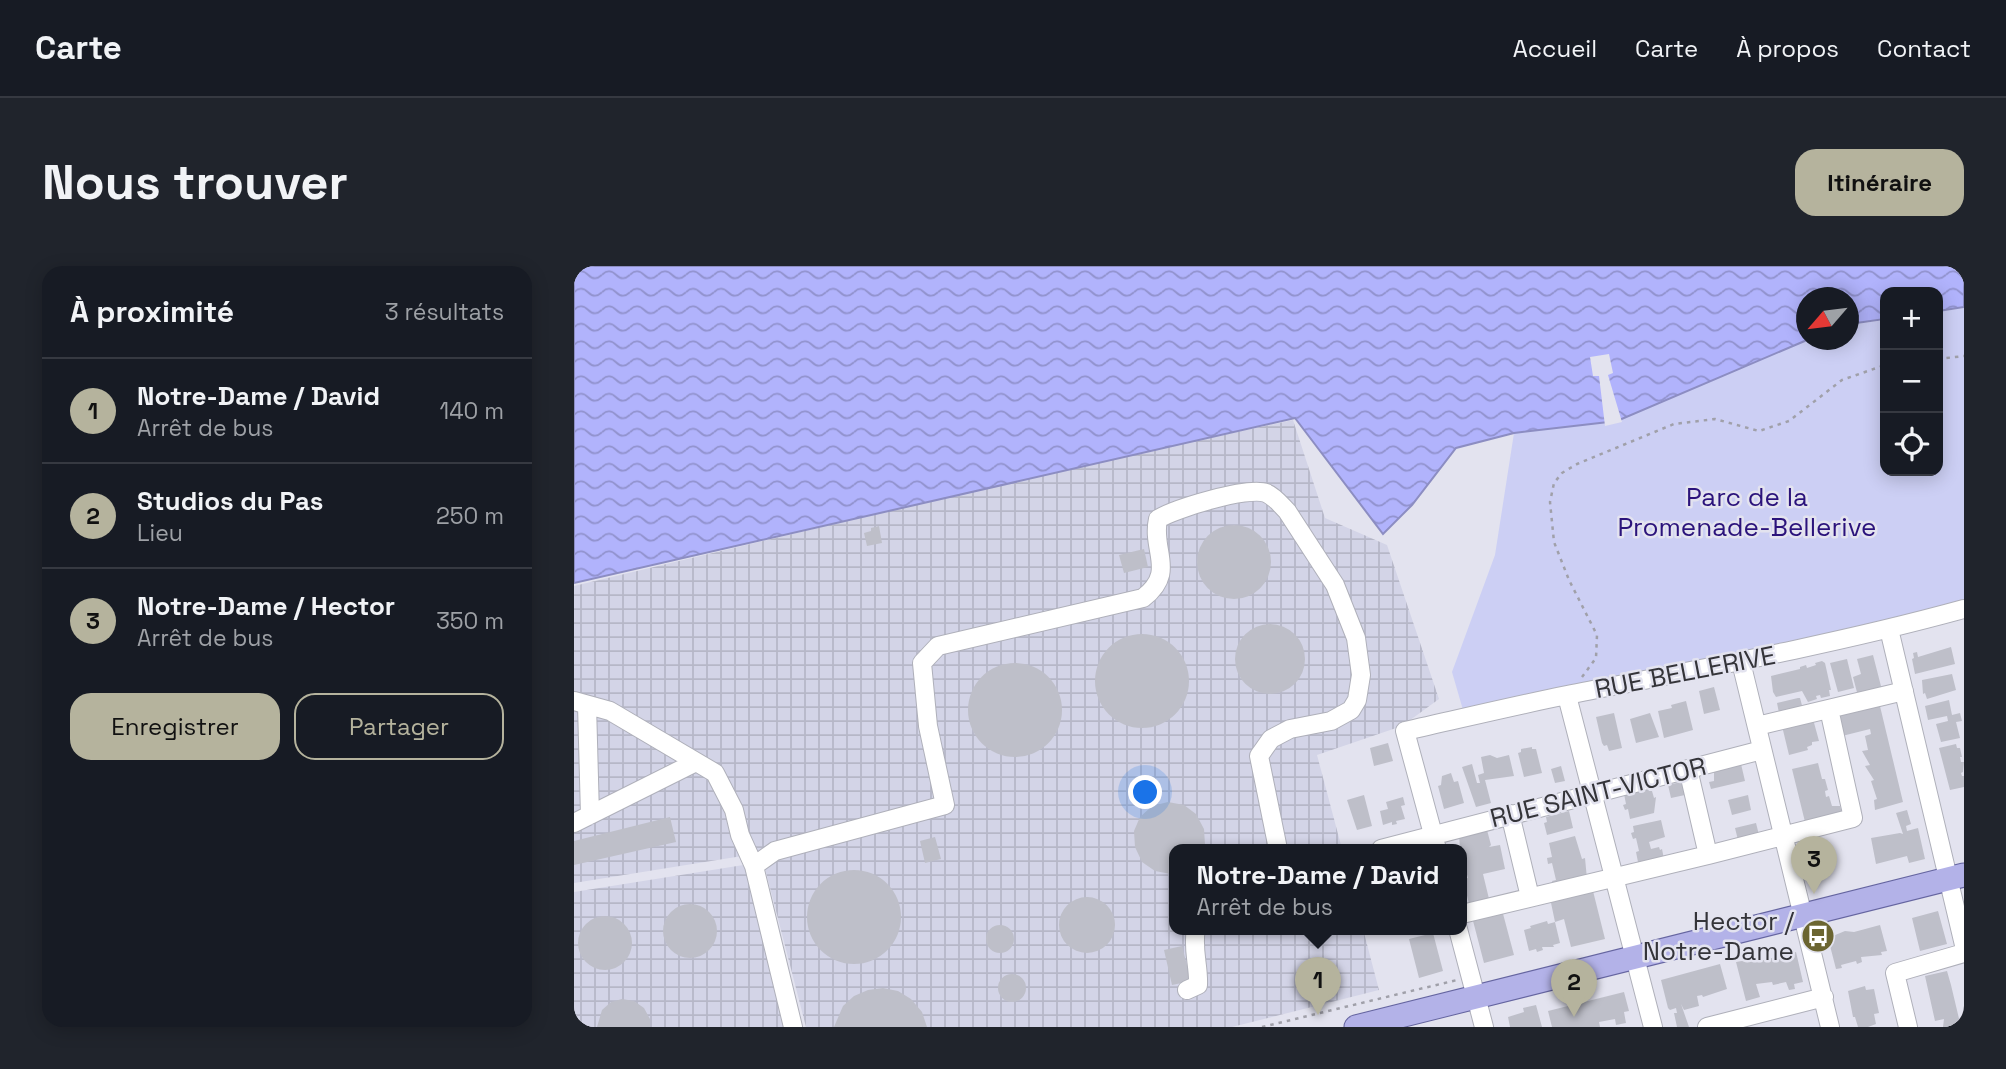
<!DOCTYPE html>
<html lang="fr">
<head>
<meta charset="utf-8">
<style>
	body { margin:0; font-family:"Space Grotesk",sans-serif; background:#20242c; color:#f1f3f6 }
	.controls { position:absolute; right:21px; top:21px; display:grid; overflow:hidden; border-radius:14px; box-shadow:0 4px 18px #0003 }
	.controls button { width:63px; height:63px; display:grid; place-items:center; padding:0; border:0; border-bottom:2px solid #363941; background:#171b24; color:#f1f3f6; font:35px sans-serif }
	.compass { position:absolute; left:1222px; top:21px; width:63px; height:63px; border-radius:50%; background:#171b24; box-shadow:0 4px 18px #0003; rotate:242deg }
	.you { position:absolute; left:572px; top:527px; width:24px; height:24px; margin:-18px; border:5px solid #fff; border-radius:50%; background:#1a73e8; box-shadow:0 0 0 10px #1a73e833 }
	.badge { display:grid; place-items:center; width:46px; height:46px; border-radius:50%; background:#b5b39d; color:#111; font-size:23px; font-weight:700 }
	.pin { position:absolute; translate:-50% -58px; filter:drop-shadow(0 2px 4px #0008) }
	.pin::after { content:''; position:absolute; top:37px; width:24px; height:21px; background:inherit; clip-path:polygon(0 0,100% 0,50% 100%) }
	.popup { position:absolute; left:595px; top:578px; width:298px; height:91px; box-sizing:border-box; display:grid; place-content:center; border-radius:14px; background:#171b24; filter:drop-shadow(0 2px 5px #0005); font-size:23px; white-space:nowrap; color:#9ea1a6 }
	.popup b { font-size:26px; color:#f1f3f6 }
	.popup::after { content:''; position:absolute; left:50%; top:100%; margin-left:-14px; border:14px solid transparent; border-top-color:#171b24 }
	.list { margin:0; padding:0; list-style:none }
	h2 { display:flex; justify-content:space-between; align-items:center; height:91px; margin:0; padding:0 28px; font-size:30px }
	h2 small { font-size:23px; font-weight:400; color:#9ea1a6 }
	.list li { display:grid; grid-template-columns:46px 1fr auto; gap:21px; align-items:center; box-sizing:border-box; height:105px; padding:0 28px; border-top:2px solid #363941 }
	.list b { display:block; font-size:26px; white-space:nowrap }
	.list p { margin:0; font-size:23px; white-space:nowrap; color:#9ea1a6 }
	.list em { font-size:23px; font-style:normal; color:#9ea1a6 }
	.actions { display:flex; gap:14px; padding:21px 28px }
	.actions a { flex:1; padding:16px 0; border:2px solid #b5b39d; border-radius:21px; text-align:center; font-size:24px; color:#b5b39d }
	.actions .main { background:#b5b39d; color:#111 }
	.icon { flex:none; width:38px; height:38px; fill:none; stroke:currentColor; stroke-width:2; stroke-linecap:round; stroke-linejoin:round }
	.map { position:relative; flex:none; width:1390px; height:761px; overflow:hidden; border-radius:21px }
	header { display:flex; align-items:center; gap:42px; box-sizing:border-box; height:98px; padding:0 35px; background:#171b24; border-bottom:2px solid #363941 }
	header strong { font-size:33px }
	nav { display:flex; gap:38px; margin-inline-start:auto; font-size:24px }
	.intro { display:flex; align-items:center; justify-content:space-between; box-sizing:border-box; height:168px; padding:0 42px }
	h1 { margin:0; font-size:49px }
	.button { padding:18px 32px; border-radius:21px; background:#b5b39d; color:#111; font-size:24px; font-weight:700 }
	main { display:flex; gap:42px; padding:0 42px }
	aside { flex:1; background:#171b24; border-radius:21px; box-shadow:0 4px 18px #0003 }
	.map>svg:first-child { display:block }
	.industrial { fill:url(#industrial-grid) }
	.green { fill:#cccff4 }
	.water { fill:url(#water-waves); stroke:#8c8dc2; stroke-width:2 }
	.pier { fill:#e3e3ef }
	.building { fill:#bebfc9 }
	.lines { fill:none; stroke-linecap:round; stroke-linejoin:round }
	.minor-casing { stroke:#afb0ba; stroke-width:20 }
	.major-casing { stroke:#6565a0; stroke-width:25 }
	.path { stroke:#a0a0a9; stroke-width:2.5; stroke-dasharray:3.5 5; stroke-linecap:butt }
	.minor { stroke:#fff; stroke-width:18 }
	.major { stroke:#b3b2e8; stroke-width:23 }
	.labels { text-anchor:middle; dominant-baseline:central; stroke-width:5; stroke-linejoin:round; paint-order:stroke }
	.park-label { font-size:26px; fill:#2b137b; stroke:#e3e3ef }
	.street-label { font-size:26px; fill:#343439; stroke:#e3e3ef }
	.poi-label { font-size:26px; fill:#343439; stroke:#e3e3ef; text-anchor:end }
</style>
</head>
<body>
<header>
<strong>Carte</strong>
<nav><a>Accueil</a><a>Carte</a><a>À propos</a><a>Contact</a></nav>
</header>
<div class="intro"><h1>Nous trouver</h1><a class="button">Itinéraire</a></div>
<main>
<aside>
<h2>À proximité<small>3 résultats</small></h2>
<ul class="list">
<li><span class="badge">1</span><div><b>Notre-Dame / David</b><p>Arrêt de bus</p></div><em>140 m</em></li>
<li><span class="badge">2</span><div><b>Studios du Pas</b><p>Lieu</p></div><em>250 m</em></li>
<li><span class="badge">3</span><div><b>Notre-Dame / Hector</b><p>Arrêt de bus</p></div><em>350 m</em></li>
</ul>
<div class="actions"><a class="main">Enregistrer</a><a>Partager</a></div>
</aside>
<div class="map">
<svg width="1390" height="761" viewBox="0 0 1390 761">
	<defs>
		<pattern id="industrial-grid" width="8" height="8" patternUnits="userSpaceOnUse" patternTransform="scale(1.75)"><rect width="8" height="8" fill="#d3d4e7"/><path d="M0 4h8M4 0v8" fill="none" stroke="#b6b7c7"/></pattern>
		<pattern id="water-waves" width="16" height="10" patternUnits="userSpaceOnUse" patternTransform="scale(1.75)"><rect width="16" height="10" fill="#b1b3fc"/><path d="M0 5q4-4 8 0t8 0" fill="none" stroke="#9192cd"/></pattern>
	</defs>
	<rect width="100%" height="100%" fill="#e3e3ef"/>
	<path class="industrial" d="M719,154l32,98 62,27 52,154 -37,27 -85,29 25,94h-168v80h189l16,61 -147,37h-426l-45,-174 -187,30v-297l503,-120z
		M182,597l40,164h-222v-135z"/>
	<path class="green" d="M1390,42v297l-76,21 -425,84 -11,-38 43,-117 19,-122 103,-12 189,-81h42l1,-15 36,-5v151h53v-159z"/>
	<path class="water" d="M0,0h1390v41l-26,4v-19h-53v27l-36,5 -1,-26h-42l1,42 -190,81 -103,12 -58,15 -44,57 -29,29 -88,-116 -721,165z"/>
	<path class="pier" d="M1035,88l4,19 -5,2 14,47 -17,4 -6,-50h-6l-3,-19z"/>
	<path class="building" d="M623 296a37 37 0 1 1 74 0a37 37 0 1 1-74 0Z
		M305,260l3,17 -15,3 -3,-13 7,-2v-3z
		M570,283l4,18 -24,6 -5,-18z
		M661 393a35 35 0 1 1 70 0a35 35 0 1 1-70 0Z
		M521 415a47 47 0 1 1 94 0a47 47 0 1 1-94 0Z
		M1377,381l4,17 -40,10 -3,-15 2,-1 -1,-5 4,-1 1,5z
		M1299,389l10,39 -24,6 -6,-23 8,-3 -4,-15z
		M1273,393l7,29 -16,4 -8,-29z
		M1248,395l3,2 6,27h-2l1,6 -9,2 -1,-3 -4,1 1,3 -9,3 -6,-11 -26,6 -3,-5 -2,-16 29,-7v-2l6,-2 1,3 9,-3 -1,-2z
		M394 444a47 47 0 1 1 94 0a47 47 0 1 1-94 0Z
		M1378,408l4,16 -29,9 -2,-6 -2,1 -1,-14z
		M1140,421l6,23 -16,4 -5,-23z
		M1224,432h2l3,11 -23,9 -3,-15z
		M1375,434l3,15 8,-2 2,8 -6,1 4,16 -19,4 -5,-18 12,-3 -1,-5 -19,4 -3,-14z
		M1112,435l7,29 -29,8 -6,-27 14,-3 -1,-3z
		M1305,436l24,100 -28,8 -1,-10 3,-1 -6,-18 3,-1 -9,-14 5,-1 -8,-14 6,-1 -3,-14 6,-2 -1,-5 -28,7 -3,-22 26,-4 -1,-5z
		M1040,447l8,35 -13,3 -2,-6 -3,1 -2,-3 -6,-26z
		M1076,447l9,24 -23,6 -6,-24z
		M1239,453l6,22 -7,1v3l-5,2 1,3 -19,5 -7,-29z
		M814,477l5,18 -19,5 -4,-18z
		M1382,478l1,4h3l2,9h-2l1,5h3l-1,10 -2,1 1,3h2v11l-14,3 -11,-42z
		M958,481v2h4l6,24 -18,4 -6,-24 3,-1v-3z
		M916,489l7,3 12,-3 5,21 -29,4 6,23 -15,4 -14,-40 10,-3 5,19h3l-2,-8 6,-2 -3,-16z
		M1244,497l4,16h3l3,11 -3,1 1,6 3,-1 3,10h8l3,11 -37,9 -14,-57z
		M1167,498l4,17 -34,8 -2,-7 5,-1v-9z
		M987,500l4,15 -10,2 -4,-14z
		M877,507l3,9 4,-1 6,22 -20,6 -6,-23 3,-1 1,-9z
		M1107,516l4,13 -14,3 -3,-13z
		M1074,522l1,3h3l2,7 2,-1 -2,16 -24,6 -2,-10 -3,1 -2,-5 3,-1 -2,-10z
		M790,529l8,31 -15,4 -10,-30z
		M1174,529l3,15 -19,5 -4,-15z
		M829,531l2,8 -4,1 4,13 -9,2 1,3 -5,1v-3l-9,3 -3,-14 8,-2 -2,-7z
		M594,536l16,3 12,9 8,15 1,16 -2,4h-29v24l-3,1 -16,-3 -13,-9 -7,-15 -1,-16 6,-14 12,-11z
		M1333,544l4,14 -5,2 1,5 11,-3 7,31 -16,4 -2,-7 -31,8 -5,-26 29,-5 3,1 -7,-21z
		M995,545l4,17 -26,7 -3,-12 3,-1 -1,-5z
		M96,551l6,25 -102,23v-24z
		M1087,554l4,17 -16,5 2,7 8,-2 1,3 2,-1 2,10 -25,8 -3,-15 3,-1 -3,-13 -3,1 -2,-6 3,-1 -1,-6z
		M1182,557l4,16 -21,5 -4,-16z
		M913,564l4,15 -2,2 11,-2 5,24 -22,5 7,29 -20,5 -7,-29 5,-1 -5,-17 3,-1 -4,-13 -2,1 -1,-13z
		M1001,570l7,23 3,-1 2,21 -33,8 -2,-6 4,-1 -4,-17 -4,1 -1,-6 5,-1 -3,-14z
		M361,571l6,22 -16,4 -5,-22z
		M233 651a47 47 0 1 1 94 0a47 47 0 1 1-94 0Z
		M1018,621l13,52 -34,8 -7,-28 -9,3 -5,-24z
		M485 659a28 28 0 1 1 56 0a28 28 0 1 1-56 0Z
		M89 665a27 27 0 1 1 54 0a27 27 0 1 1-54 0Z
		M928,644l12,45 -30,8 -12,-46z
		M1364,645l9,33 -27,7 -8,-33z
		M4 677a27 27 0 1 1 54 0a27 27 0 1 1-54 0Z
		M973,655l1,3 7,-2 5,21 -7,2 1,2h-12l1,3 -6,2 -1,-3 -7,2 -5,-21 7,-2 -1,-2z
		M412 673a14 14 0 1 1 28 0a14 14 0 1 1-28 0Z
		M1306,659l7,26 -6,1 1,3 -21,2 1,5 -5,2 -1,-3 -15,4 1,3 -6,1 -8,-31 17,-7 9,1z
		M859,667l10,38 -24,7 -10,-39z
		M608,680l9,35 -19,4 -8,-35z
		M1222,686l7,30 -9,2 1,5 -6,1 -3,-8 -13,3 -1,-3 -16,2 4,13 -14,4 -10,-39 23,-4 1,3z
		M1146,698l7,25 -24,8 -1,-2 -5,1 2,10 -15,4 -3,-6 8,23h-12l-3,-14h3l-1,-5 -6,2 -2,-2 -7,-28z
		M1373,705l4,14 10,42h-18l1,-8 -9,2 -10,-45z
		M424 722a14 14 0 1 1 28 0a14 14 0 1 1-28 0Z
		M1291,720l1,4 8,-1 5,24 -5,1 2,10 -8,3h-10l-3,-10h-2l-5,-26z
		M309,722l15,3 13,8 11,13 5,15h-93l9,-21 11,-10 14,-6z
		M1050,726l5,19 -5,1 2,11 -10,2 -1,-6 -16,3 1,5h-48l-4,-16z
		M48,733l12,2 10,7 6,11v8h-53l5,-17 9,-8z
		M962,739l6,22h-32l-2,-10 16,-5 -1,-4z"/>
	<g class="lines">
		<defs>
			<path id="minor" d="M1315,363l75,316
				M1167,396l89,365
				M993,430l86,331
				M0,435l36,10 105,62 19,37 6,25 14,31
				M13,439l3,110
				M1183,460l147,-35
				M1114,503l20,86 145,-37 -24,-109
				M936,548l20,83
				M0,557l122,-61
				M807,583l381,-99
				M863,583l-32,-118c54,-12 108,-25 162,-36 133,-26 266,-50 397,-86
				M888,648l246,-59
				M884,663l26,98
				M613,724l11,-5c1,-19 -6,-36 -2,-56
				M219,761l-39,-161 21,-15 170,-46 -17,-79 -6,-63 16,-17 205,-48c34,-26 8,-47 15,-79 16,-10 90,-33 108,-26 8,3 15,12 21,18l48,74 21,53 5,37 -4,25 -6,10 -20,11 -41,8 -19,10 -12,17 19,93
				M1133,761l117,-30
				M1334,761l-13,-54 69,-20"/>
			<path id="major" d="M782,761l608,-152"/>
		</defs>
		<use href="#minor" class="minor-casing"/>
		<use href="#major" class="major-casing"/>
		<path class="path" d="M1364,93l26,-3
			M1008,411l14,-19 1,-23 -28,-55 -15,-38 -4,-40 4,-19 8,-10 15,-9 97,-40 41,-5 44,12 30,-10 53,-41 43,-15
			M688,761l195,-47"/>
		<use href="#minor" class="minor"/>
		<use href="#major" class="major"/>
	</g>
	<defs>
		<symbol id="bus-disc" viewBox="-11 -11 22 22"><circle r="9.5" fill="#6b6531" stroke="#e3e3ef"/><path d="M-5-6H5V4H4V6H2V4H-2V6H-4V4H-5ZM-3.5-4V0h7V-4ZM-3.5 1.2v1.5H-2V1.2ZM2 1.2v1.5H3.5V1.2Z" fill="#fff"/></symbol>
	</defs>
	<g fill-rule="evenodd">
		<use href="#bus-disc" x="1225" y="651" width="38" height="38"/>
	</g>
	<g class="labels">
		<g class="park-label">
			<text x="1173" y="231">Parc de la<tspan x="1173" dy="30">Promenade-Bellerive</tspan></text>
		</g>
		<g class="street-label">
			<text transform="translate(1111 406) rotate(-11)">RUE BELLERIVE</text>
			<text transform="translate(1024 526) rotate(-14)">RUE SAINT-VICTOR</text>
		</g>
		<g class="poi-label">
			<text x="1220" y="655">Hector /<tspan x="1220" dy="30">Notre-Dame</tspan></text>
		</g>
	</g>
</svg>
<div class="controls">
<button>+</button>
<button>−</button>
<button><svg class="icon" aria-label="locate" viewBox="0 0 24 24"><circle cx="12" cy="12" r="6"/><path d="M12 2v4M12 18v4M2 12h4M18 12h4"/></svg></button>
</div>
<svg class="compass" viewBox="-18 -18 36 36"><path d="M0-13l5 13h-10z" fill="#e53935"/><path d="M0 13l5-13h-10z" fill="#9ea1a6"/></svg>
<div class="you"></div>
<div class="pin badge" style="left:744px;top:749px">1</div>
<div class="popup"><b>Notre-Dame / David</b>Arrêt de bus</div>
<div class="pin badge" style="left:1000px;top:751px">2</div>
<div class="pin badge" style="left:1240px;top:628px">3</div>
</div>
</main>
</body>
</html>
